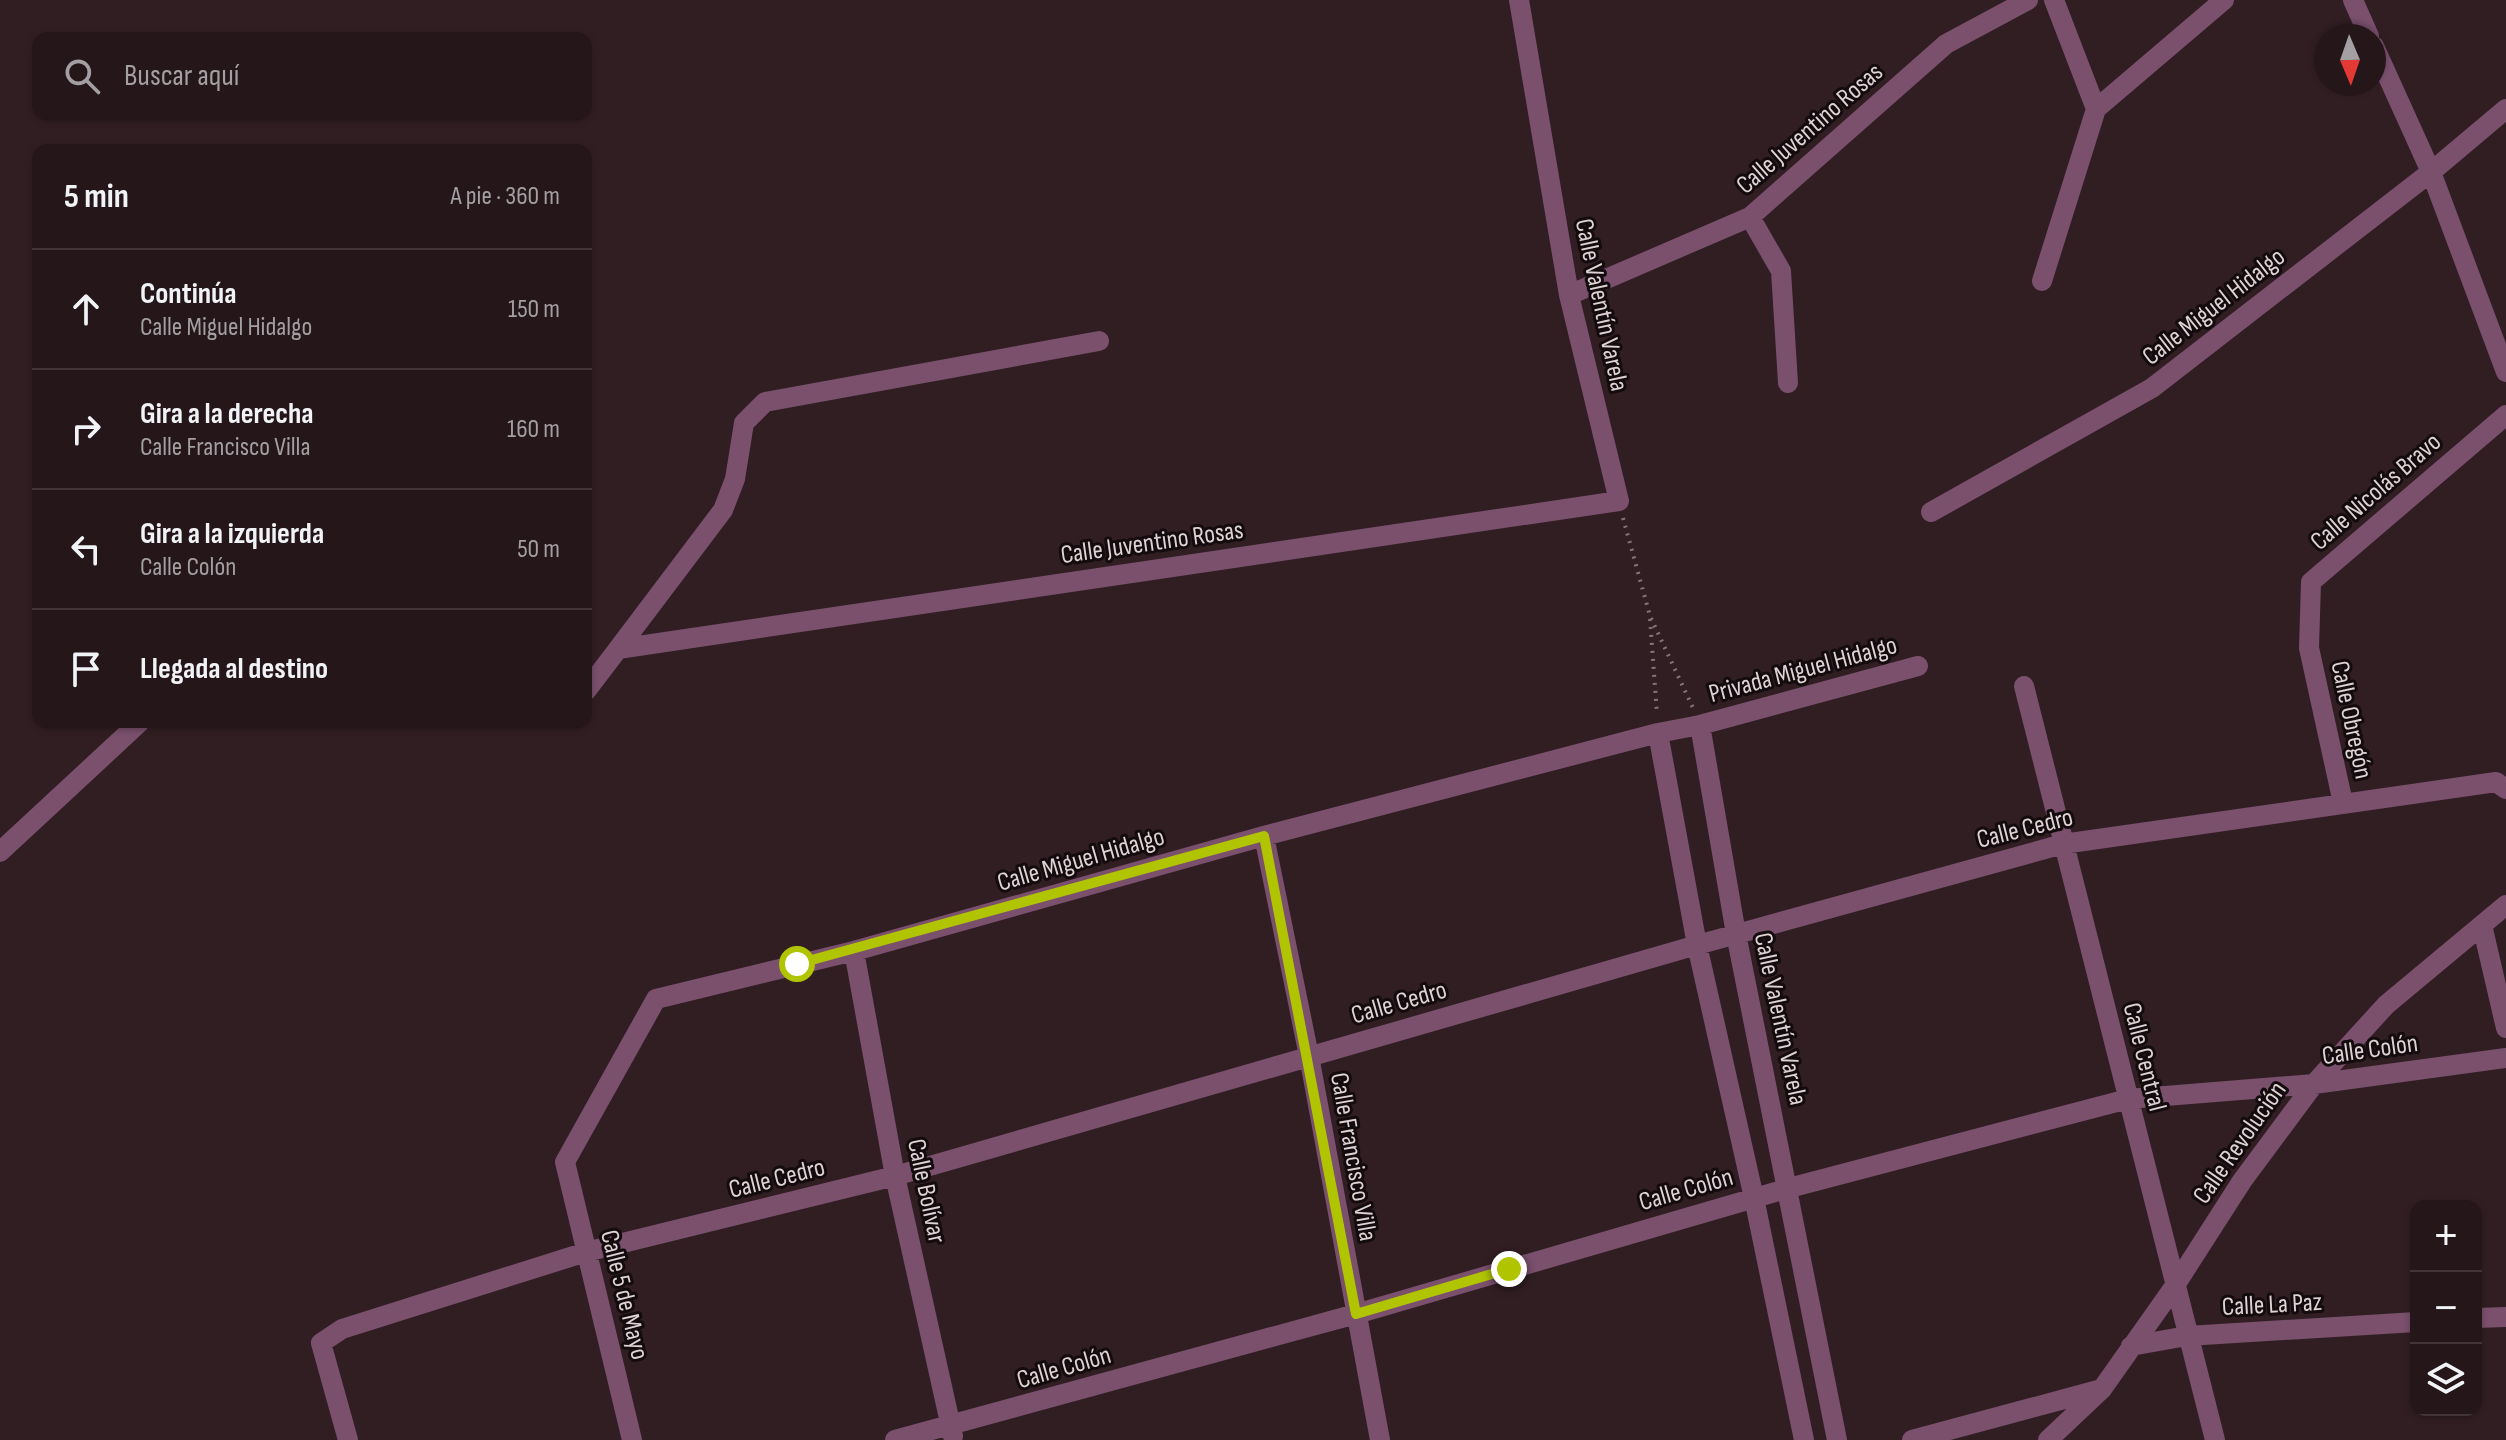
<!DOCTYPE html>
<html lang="es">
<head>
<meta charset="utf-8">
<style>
	body { margin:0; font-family:"Sofia Sans Condensed",sans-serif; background:#312327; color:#f1f3f6 }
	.controls { position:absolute; right:24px; bottom:24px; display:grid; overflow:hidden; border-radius:16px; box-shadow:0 2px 6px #0004 }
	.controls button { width:72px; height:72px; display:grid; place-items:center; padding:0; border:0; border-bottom:2px solid #423539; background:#25161a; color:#f1f3f6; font:40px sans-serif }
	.compass { position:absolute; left:2314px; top:24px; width:72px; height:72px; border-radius:50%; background:#25161a; box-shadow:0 2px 6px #0004; rotate:178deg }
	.stop { position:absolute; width:24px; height:24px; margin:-18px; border:6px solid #b0c500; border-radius:50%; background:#fff }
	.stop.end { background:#b0c500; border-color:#fff; box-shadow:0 2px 8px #0008 }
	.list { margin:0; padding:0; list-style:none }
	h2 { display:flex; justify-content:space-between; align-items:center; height:104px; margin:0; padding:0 32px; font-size:34px }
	h2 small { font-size:26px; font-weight:400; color:#a39fa2 }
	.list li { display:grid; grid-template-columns:52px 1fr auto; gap:24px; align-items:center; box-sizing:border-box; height:120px; padding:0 32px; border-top:2px solid #423539 }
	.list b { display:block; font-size:30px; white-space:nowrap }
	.list p { margin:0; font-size:26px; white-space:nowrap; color:#a39fa2 }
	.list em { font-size:26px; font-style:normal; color:#a39fa2 }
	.icon { flex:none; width:44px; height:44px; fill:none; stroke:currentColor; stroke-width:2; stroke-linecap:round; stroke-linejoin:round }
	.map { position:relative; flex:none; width:2506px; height:1440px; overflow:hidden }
	.search { position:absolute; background:#25161a; box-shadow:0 2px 6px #0004; left:32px; top:32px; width:560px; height:88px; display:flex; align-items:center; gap:20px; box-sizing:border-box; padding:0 28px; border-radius:16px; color:#a39fa2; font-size:30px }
	.panel { position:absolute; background:#25161a; box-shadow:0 2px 6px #0004; left:32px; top:144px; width:560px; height:584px; border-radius:16px }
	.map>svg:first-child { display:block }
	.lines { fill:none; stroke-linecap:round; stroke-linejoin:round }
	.path { stroke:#847478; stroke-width:4; stroke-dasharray:2 6; stroke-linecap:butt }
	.minor { stroke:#7a506d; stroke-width:20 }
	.route { stroke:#b0c500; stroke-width:10 }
	.labels { text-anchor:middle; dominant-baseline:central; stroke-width:6; stroke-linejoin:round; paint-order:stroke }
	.street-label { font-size:26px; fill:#dfd2d5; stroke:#130b0d }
</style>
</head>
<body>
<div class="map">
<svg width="2506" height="1440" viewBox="0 0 2506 1440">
	<rect width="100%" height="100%" fill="#311e23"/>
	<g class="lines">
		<path class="path" d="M1623,518l27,98 43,92
			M1650,619l7,95"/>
		<path class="minor" d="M2054,0l42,109
			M2353,0l16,36
			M2374,46l57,126 75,200
			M2096,109l128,-109
			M1750,217l31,54 7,112
			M2042,281l54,-172
			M1569,295l181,-78 196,-173 82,-44
			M1931,512l221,-124 279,-216 75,-63
			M618,649l105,-139 12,-31 9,-56 21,-21 334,-61
			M2024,686l191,754
			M586,691l32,-42 1001,-148 -50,-206 -50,-295
			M1700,725l36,209 101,506
			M1658,733l39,212 57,253 50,242
			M2343,803l-34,-155 2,-66 195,-167
			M1264,836l45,220 71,384
			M0,852l140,-130
			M2482,925l24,103
			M854,951l41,225 58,260
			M2476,1318l30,-1
			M2131,1346l56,-10 229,-14
			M348,1440l-27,-97 21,-14 244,-77 309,-76 802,-231 366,-101 433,-62 10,7
			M632,1440l-67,-278 91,-163 198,-48 410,-115 394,-103 42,-8 218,-59
			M895,1440l461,-126 433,-126 339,-89 186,-15 192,-26
			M1912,1440l186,-50
			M2048,1440l54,-51 72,-102 68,-106 72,-97 72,-79 120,-100"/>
	</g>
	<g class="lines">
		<path class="route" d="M797,964l467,-128 92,478 153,-45"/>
	</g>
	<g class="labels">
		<g class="street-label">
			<text transform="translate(1810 129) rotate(-41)">Calle Juventino Rosas</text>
			<text transform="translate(1601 305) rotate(78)">Calle Valentín Varela</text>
			<text transform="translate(2214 307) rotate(-38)">Calle Miguel Hidalgo</text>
			<text transform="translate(2376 492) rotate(-41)">Calle Nicolás Bravo</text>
			<text transform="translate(1152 543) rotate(-8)">Calle Juventino Rosas</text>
			<text transform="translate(1803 670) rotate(-15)">Privada Miguel Hidalgo</text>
			<text transform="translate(2351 720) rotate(78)">Calle Obregón</text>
			<text transform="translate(2025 829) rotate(-14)">Calle Cedro</text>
			<text transform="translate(1081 860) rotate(-16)">Calle Miguel Hidalgo</text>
			<text transform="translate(1399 1003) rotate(-16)">Calle Cedro</text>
			<text transform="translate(1780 1019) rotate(78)">Calle Valentín Varela</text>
			<text transform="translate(2370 1050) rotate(-8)">Calle Colón</text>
			<text transform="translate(2144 1057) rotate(76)">Calle Central</text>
			<text transform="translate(2240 1143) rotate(-55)">Calle Revolución</text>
			<text transform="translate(1353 1157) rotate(80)">Calle Francisco Villa</text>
			<text transform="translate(777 1179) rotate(-14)">Calle Cedro</text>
			<text transform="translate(1686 1190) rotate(-16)">Calle Colón</text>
			<text transform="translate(926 1191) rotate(78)">Calle Bolívar</text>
			<text transform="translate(624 1295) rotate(76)">Calle 5 de Mayo</text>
			<text transform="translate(2272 1305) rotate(-3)">Calle La Paz</text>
			<text transform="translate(1064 1368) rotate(-16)">Calle Colón</text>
		</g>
	</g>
</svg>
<div class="controls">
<button>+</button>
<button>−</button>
<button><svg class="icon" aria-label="layers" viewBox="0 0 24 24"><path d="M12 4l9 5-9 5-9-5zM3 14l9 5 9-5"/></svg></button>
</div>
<svg class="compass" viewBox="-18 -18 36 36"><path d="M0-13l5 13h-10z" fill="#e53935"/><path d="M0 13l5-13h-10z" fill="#a39fa2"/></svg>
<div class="stop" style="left:797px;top:964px"></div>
<div class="stop end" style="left:1509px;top:1269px"></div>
<div class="search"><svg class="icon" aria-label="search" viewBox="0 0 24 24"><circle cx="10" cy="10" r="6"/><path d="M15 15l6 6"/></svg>Buscar aquí</div>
<section class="panel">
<h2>5 min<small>A pie · 360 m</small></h2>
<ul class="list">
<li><svg class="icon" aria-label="ahead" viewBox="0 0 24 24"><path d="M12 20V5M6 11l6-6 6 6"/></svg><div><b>Continúa</b><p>Calle Miguel Hidalgo</p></div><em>150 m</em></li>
<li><svg class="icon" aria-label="right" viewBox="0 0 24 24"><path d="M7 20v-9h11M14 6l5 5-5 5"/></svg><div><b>Gira a la derecha</b><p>Calle Francisco Villa</p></div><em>160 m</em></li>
<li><svg class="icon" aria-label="left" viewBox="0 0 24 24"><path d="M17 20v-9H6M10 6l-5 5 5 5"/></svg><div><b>Gira a la izquierda</b><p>Calle Colón</p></div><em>50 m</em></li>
<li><svg class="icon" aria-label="arrive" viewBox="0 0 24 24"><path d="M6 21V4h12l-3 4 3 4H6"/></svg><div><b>Llegada al destino</b></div></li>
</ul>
</section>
</div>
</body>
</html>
